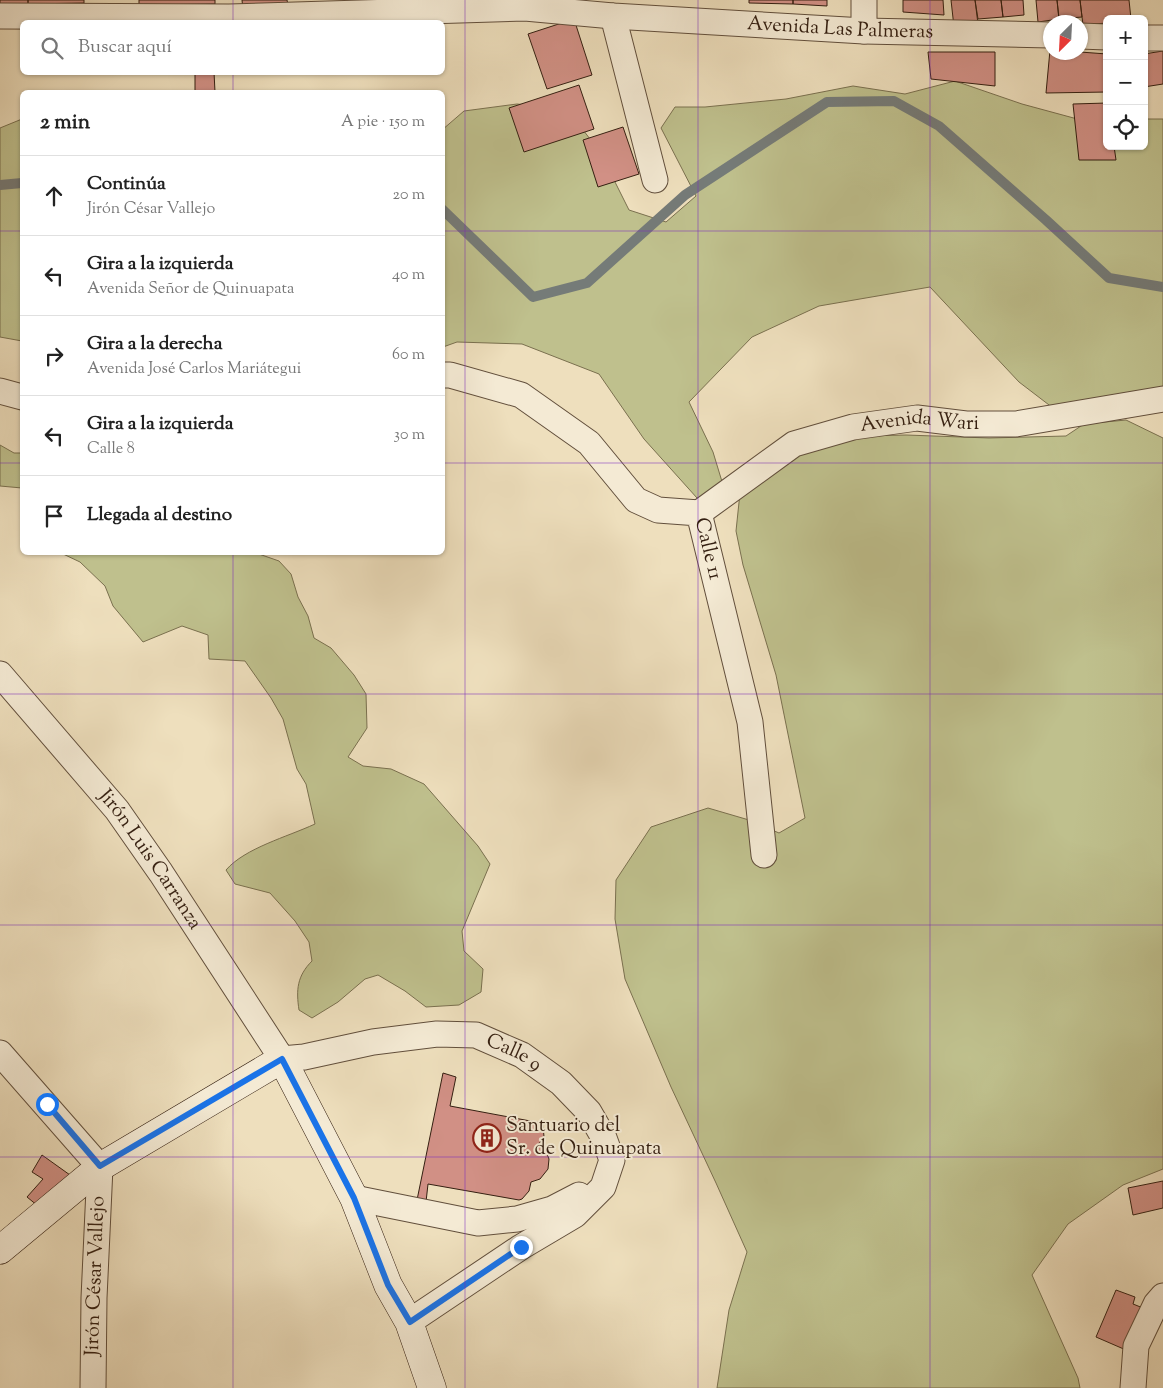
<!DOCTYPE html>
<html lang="es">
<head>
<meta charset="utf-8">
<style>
	body { margin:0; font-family:"Sorts Mill Goudy",serif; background:#f6f6f6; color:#222 }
	.controls { position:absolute; right:15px; top:15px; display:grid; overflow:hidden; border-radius:8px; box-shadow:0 1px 4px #0004 }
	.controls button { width:45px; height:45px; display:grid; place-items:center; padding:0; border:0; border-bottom:1px solid #e0e0e0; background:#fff; color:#222; font:25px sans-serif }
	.compass { position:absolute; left:1043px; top:15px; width:45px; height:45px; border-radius:50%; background:#fff; box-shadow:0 1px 4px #0004; rotate:204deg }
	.stop { position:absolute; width:15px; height:15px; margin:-11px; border:4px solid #1a73e8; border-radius:50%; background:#fff }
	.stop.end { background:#1a73e8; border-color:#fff; box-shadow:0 1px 5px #0008 }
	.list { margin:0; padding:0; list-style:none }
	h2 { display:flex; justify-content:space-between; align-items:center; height:65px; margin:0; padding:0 20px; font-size:21px }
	h2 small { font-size:16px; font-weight:400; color:#767676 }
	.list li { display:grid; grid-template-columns:32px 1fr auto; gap:15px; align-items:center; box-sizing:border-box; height:80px; padding:0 20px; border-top:1px solid #e0e0e0 }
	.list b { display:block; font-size:19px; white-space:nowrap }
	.list p { margin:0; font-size:16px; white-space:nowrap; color:#767676 }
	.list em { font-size:16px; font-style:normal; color:#767676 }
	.icon { flex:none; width:28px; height:28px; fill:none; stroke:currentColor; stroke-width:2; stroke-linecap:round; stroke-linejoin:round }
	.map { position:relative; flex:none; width:1163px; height:1388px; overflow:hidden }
	.search { position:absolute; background:#fff; box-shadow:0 1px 4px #0004; left:20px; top:20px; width:425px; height:55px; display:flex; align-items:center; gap:12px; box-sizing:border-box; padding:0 18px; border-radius:8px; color:#767676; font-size:19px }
	.panel { position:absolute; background:#fff; box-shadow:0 1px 4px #0004; left:20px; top:90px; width:425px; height:465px; border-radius:8px }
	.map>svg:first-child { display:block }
	.green { fill:#bfc08d; stroke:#7a704f }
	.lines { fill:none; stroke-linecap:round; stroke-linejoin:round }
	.stream { stroke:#757b78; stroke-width:10 }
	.building { fill:#d19085; stroke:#341f11 }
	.street-casing { stroke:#624f3c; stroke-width:27 }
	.secondary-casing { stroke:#341f11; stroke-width:29 }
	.street { stroke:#f4ead4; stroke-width:25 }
	.secondary { stroke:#f4ead4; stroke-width:28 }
	.route { stroke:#1a73e8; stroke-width:6 }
	.grid { fill:none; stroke:#7b2cbf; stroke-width:1; stroke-opacity:0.55 }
	.labels { text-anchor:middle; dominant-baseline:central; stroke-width:4; stroke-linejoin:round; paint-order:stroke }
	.street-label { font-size:20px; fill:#341f11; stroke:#f4ead4 }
	.poi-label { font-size:20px; fill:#341f11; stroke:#f4ead4; text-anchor:start }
</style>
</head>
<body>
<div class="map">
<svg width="1163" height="1388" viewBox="0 0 1163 1388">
	<rect width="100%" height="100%" fill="#eedfbd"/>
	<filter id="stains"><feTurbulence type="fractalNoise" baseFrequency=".004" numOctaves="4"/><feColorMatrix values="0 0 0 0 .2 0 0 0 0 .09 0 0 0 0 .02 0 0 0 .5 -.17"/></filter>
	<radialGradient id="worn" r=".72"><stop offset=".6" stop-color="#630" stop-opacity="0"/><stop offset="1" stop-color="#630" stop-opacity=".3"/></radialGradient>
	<path class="green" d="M955,81l67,23 59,16 26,26h37v-27h19v280l-93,22 -51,-39 -89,-95 -111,19 -67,31 -63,65 24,50 14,46h-30l-53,-59 -45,-65 -77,-30 -65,-2 -14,5 -1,-217 22,-19 53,-7 50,5 33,43 29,58 37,12 30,-26 -35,-68 14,-21h30l81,-8 67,-13 52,8z
		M22,119v222l-22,-4v-209z
		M1126,420l37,18v731l-40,16 -55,39 -36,51 46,103 2,10h-363l12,-78 18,-58 -31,-69 -45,-96 -46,-108 -10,-60 1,-39 35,-53 57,-19 41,12 30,13 26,-15 -29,-143 -33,-110 -7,-34 4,-38 54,-37 69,-20 43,-1 83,3 77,-2 18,-12z
		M0,445l14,8h8v35l-22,-2z
		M61,553h195l23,8 12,13 7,23 10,19 6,22 17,10 23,27 12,19 1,34 -19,29 15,9 28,3 33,15 54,62 12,18 -28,67 2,20 19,18 -2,23 -22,13 -33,2 -21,-16 -27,-16 -13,4 -27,23 -26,16 -13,-8c-3,-20 -2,-34 13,-49l-3,-19 -14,-21 -25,-28 -35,-9 -9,-14c19,-22 61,-33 89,-46l-9,-40 -9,-15 -14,-50 -12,-21 -26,-37 -36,-2 -1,-24 -26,-9 -39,16 -30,-36 -8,-20 -25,-24z"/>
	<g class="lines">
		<path class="stream" d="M0,185l22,-2
			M442,209l91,88 54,-14 98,-88 142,-93 67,-1 45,25 107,94 63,58 54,9"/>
	</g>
	<path class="building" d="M0,0h28v4l-28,1z
		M28,0h56v3l-56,1z
		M139,0h76v4l-76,1z
		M242,0h45l1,5 -45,5z
		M749,0h44v4l-44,-1z
		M793,0h34v6l-34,-2z
		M903,0h40l1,15 -41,-3z
		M951,0h24l3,24 -24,3z
		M975,0h26l2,17 -25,2z
		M1001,0h22l1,15 -21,2z
		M1036,0h21l2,19 -21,3z
		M1057,0h23l2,17 -23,2z
		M1080,0h49l2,19h-24v4l-24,2z
		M574,19l18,56 -45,14 -19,-55z
		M1050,50v2h30l27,2v38l-61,1z
		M1163,51v33l-19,3v-33z
		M928,52h67v34l-64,-7z
		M195,72h19l1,20h-20z
		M579,85l15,44 -70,23 -15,-44z
		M1107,103v43h7l2,14h-37l-6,-56z
		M623,127l16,47 -41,13 -15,-47z
		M443,1073l13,4 -6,29 91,17 2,2 1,12 -6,8 9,9 2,5 -1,10 -8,10 -9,3 -2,9 -7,8 -3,1 -91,-16 -2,18 -9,-2z
		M42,1155l28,20 -32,31 -11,-9 16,-18 -11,-7z
		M1163,1181v27l-30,7 -5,-27z
		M1116,1290l19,7 -2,7 10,4 -17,42 -30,-13z"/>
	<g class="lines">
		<defs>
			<g id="street">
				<path d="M864,0v31"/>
				<path id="s1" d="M0,16l229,1 296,-9 88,8 251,15 186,4"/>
				<path d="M613,16l42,164"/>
				<path d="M1080,36l27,1"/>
				<path d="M1144,38h19"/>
				<path id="s2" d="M442,375h8l71,20 68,48 47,57 22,10 41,3 51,209 14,133"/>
				<path d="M0,391l22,6"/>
				<path id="s3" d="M699,513l95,-69 59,-17 64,-9 49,6h50l147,-25"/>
				<path id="s4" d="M0,674l117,136 44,63 121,186 22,-2 69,-15 64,-8 39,1 46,20 39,28 28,29 15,26 8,22 -9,27 -28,28 -54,32 -112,75"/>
				<path d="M0,1053l100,114 -6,131 -1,90"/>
				<path d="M354,1198l124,25 39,-4 35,-10 27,-14"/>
				<path d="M1133,1388l3,-42 20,-42 7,-8"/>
			</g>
			<path id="secondary" d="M0,1250l100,-83 182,-108 72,139 34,87 21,37 23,66"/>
		</defs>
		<use href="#street" class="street-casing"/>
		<use href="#secondary" class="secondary-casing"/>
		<use href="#street" class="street"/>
		<use href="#secondary" class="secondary"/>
	</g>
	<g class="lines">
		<path class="route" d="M47,1104l53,62 182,-107 72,139 34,87 22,37 111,-75"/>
	</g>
	<path class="grid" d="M233,0v22M465,0v1388M698,0v1388M930,0v1388M233,72v20M0,231h22M442,231h721M0,463h22M442,463h721M233,552v836M0,694h1163M0,925h1163M0,1157h1163"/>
	<defs>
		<symbol id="building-ring" viewBox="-11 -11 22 22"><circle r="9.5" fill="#f4ead4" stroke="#8f2418" stroke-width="1.5"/><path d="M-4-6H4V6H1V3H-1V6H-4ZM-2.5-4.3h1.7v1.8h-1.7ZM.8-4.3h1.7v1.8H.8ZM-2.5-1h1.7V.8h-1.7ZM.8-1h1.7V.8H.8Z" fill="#8f2418"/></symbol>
	</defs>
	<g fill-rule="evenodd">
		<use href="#building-ring" x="471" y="1122" width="32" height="32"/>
	</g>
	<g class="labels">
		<g class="street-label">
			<text stroke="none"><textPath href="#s1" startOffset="841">Avenida Las Palmeras</textPath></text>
			<text stroke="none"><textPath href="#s3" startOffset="246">Avenida Wari</textPath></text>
			<text stroke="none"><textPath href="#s2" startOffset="341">Calle 11</textPath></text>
			<text stroke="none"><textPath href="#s4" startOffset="239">Jirón Luis Carranza</textPath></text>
			<text stroke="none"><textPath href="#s4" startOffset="716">Calle 9</textPath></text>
			<text transform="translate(96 1276) rotate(-88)">Jirón César Vallejo</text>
		</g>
		<g class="poi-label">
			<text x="506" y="1126">Santuario del<tspan x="506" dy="23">Sr. de Quinuapata</tspan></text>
		</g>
	</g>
	<rect width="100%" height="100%" filter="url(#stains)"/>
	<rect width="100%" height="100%" fill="url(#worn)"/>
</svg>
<div class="controls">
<button>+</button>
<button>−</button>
<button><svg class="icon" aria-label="locate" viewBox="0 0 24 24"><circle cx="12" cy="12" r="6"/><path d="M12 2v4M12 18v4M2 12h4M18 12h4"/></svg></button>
</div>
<svg class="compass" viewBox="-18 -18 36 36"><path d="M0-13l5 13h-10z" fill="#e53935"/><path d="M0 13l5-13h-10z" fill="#767676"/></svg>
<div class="stop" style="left:47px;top:1104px"></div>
<div class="stop end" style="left:521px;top:1247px"></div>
<div class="search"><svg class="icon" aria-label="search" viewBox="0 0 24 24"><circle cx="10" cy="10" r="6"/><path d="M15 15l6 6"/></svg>Buscar aquí</div>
<section class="panel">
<h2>2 min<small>A pie · 150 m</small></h2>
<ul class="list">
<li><svg class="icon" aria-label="ahead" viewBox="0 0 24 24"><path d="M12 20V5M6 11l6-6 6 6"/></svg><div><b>Continúa</b><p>Jirón César Vallejo</p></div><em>20 m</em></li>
<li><svg class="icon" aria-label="left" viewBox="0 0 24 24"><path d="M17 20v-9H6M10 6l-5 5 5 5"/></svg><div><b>Gira a la izquierda</b><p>Avenida Señor de Quinuapata</p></div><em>40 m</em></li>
<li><svg class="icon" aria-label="right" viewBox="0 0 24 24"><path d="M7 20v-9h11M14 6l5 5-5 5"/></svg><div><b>Gira a la derecha</b><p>Avenida José Carlos Mariátegui</p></div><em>60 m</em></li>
<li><svg class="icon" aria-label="left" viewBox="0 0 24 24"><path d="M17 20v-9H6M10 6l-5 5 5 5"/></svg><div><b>Gira a la izquierda</b><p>Calle 8</p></div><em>30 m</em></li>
<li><svg class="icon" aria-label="arrive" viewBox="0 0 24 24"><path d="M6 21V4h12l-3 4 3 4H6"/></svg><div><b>Llegada al destino</b></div></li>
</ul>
</section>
</div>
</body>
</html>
